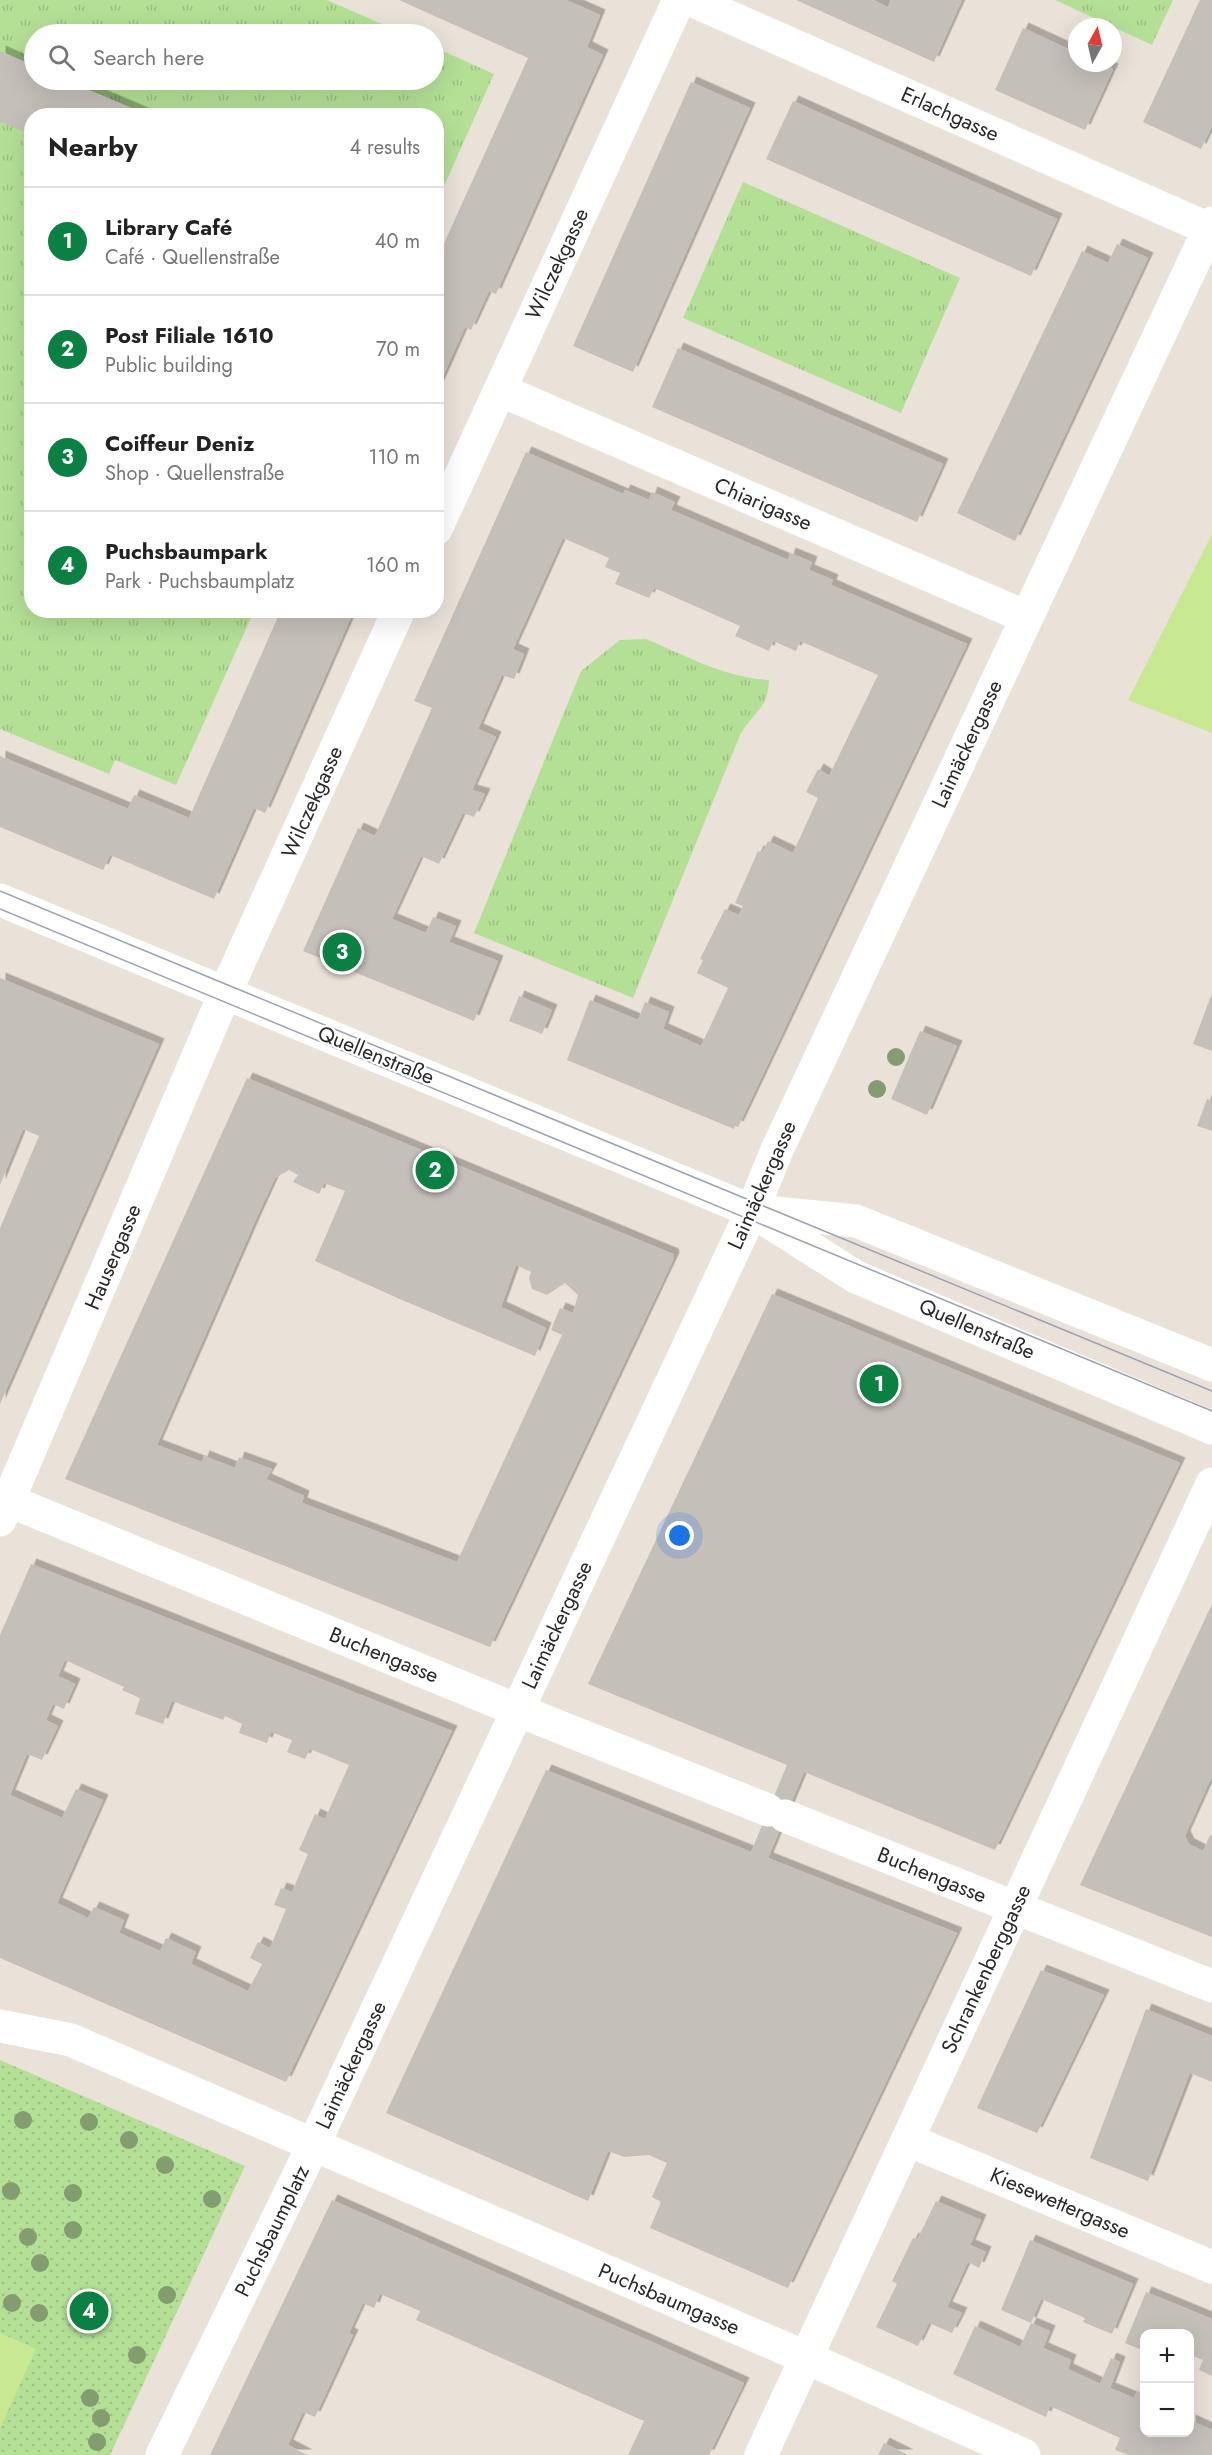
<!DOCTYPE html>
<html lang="en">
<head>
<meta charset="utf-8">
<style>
	body { margin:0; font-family:Jost,sans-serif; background:#f2f2f2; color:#222 }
	.controls { position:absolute; right:18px; bottom:18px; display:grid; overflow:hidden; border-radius:12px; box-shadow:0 6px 24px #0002 }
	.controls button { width:54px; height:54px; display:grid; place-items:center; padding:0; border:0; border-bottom:2px solid #e0e0e0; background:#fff; color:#222; font:30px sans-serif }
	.compass { position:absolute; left:1068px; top:18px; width:54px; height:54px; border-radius:50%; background:#fff; box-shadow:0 6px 24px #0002; rotate:8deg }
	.you { position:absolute; left:680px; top:1536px; width:21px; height:21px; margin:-15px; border:4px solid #fff; border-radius:50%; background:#1a73e8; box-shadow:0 0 0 9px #1a73e833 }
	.badge { display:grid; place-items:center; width:39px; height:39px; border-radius:50%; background:#0b8043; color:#fff; font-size:20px; font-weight:700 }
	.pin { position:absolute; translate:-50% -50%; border:3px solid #fff; box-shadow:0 2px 6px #0006 }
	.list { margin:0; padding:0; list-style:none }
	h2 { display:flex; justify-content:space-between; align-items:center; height:78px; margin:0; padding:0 24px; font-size:26px }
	h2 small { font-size:20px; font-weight:400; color:#767676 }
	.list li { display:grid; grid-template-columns:39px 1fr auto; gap:18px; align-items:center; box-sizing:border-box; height:108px; padding:0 24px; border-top:2px solid #e0e0e0 }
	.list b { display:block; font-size:22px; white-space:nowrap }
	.list p { margin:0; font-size:20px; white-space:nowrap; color:#767676 }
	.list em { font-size:20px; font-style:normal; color:#767676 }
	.icon { flex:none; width:33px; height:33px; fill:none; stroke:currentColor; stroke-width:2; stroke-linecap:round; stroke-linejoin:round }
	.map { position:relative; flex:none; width:1212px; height:2455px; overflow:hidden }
	.search { position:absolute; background:#fff; box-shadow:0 6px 24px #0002; left:24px; top:24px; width:420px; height:66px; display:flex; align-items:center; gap:15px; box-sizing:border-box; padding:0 21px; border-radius:33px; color:#767676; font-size:22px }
	.panel { position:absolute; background:#fff; box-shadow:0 6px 24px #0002; left:24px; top:108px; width:420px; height:510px; border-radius:24px }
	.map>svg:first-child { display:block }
	.grass { fill:url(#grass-tufts) }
	.park { fill:url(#park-dots) }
	.pitch { fill:#c8e892 }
	.building { fill:#c5bfb9; fill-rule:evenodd; filter:url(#shadow) }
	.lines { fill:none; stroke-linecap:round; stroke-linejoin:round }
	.street { stroke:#fff; stroke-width:33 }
	.secondary { stroke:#fff; stroke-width:33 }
	.tram { stroke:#9ca1b2; stroke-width:1.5 }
	.tree { fill:#839c70 }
	.labels { text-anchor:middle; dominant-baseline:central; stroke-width:4.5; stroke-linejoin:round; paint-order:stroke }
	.street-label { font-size:21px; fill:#282828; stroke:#fff }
</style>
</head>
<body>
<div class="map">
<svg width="1212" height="2455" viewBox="0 0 1212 2455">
	<defs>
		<pattern id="grass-tufts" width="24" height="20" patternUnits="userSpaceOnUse" patternTransform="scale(1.5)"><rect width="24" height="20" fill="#b4e096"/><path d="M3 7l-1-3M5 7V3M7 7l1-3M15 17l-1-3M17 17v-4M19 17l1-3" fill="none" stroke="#9bc081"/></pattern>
		<pattern id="park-dots" width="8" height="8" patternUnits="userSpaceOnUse" patternTransform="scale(1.5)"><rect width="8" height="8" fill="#b4e096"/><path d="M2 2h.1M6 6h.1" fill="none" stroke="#9bc081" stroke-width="1.8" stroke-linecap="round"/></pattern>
		<filter id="shadow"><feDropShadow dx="5.5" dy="-5.5" stdDeviation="0" flood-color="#0004"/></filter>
	</defs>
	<rect width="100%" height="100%" fill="#eae2d9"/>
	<path class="grass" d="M0,0h327l78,34h-371v46h400v-33l60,27 -57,128 -1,-86h-404v494l222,1 -78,174 -61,-25 -6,14 -109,-45z
		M1055,0h118l-21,45z
		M743,182l217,96 -59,135 -218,-95z
		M646,639c41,17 77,38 123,41 -1,30 -16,32 -29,55l-107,263 -159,-65 107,-262 39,-31z"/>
	<path class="park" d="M0,2060l245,106 -135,289h-110z"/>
	<path class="pitch" d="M1212,534v199l-84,-33z
		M0,2333l36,16 -36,80z"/>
	<path class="building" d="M399,0h167l34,15 -13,32 16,8 -20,44 -87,195 -7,-3 -18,39 -6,-3 -29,65v-131l92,-203z
		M796,0h77l15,7 3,-7h71l-28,62z
		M1200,0h12v126l-11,23 -58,-27z
		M1023,28l54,25v10h22l14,6 -28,61 -90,-40z
		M0,51l34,15v14h31l85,36h-118v25l-10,-4 3,-5 -25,-10z
		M691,82l59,26 -117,264 -60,-26z
		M793,101l264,118 -26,57 -265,-117z
		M1117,244l31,14 -133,283 -58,-28 125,-262 26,12z
		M678,348l265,116 -26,58 -265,-115z
		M526,452l97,42 2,-4 24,10 3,-8 23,10 -4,8 117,50 2,-7 22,9 -3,8 24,10 -2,5 136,59 -229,483 -3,-1 -1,3 -167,-69 23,-60 48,20 7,-18 24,10 -6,17 38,17 27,-58 -31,-15 6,-13 -3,-1 25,-50 14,6 4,-9 -8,-3 23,-52 4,2 6,-12 25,12 25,-55 -12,-6 12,-23 11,7 49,-101 -78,-34 -4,10 -23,-10 -4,10 -34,-15 5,-10 -86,-38 -5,10 -34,-14 5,-11 -15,-6 4,-9 -46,-20 -50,111 11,5 -10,25 -12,-4 -24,54 18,8 -24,53 13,4 -11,23 -11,-4 -24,51 -18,-8 -29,63 34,14 7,-16 23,9 -7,16 49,19 -24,60 -171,-70 55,-123 17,8 57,-128 -18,-7z
		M281,610h73l-89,203 -11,-5 -40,91 -104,-44 -7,15 -103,-43v-71l128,53 6,-14 55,23z
		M0,978l159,66 -159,360v-176l39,-92 -16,-7 -23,56z
		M1212,993v58l-19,-7z
		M519,996l33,14 -10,24 -33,-13z
		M920,1031l37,15 -30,69 -36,-16z
		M247,1078l426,176 1,4 -184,389 -425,-168zM289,1170l9,5 -5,7 26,12 5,-11 21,8 -30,70 87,39 133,56 11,-28 -45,-21 15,-42 15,7 -2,6 3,11 15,6 18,-12 13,12 -5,18 -13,-5 -9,22 11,5 -105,227 -155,-59 2,-7 -38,-17 6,-10 -33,-12 -4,11 -31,-12 -2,6 -45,-17 100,-228 18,-39z
		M1207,1099l5,2v30l-15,-5z
		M772,1294l408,169 -185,387 -191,-78 -36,86 189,75 -169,355 -138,-60 11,-26 -9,-5 15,-34 -18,-8 -25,2 -16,-6 -20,50 -202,-88 160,-343 205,82 36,-87 -199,-81z
		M31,1564l421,167 -166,351 -286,-124v-323zM65,1660l59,27 -2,3 18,8 -5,16 28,10 9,-23 51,19 2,-4 17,8 -3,9 28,10 4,-11 21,8 -5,12 18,7 5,-10 39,16 -24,54 -10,-5 -16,36 9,4 -16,38 -11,-4 -7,17 12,4 -16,39 -12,-6 -8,16 12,6 -14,27 -57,-27 5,-12 -30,-14 -6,13 -41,-18 5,-13 -30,-13 -6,11 -31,-15 46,-103 -27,-11 -14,29 -52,-23 17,-41 15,6 16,-34 -12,-6 7,-16 11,5 11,-25 -17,-8z
		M1212,1604v172l-27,60 4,8 14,7 7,-16 2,1v101l-132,-52z
		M1041,1970l63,25 -67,138 -60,-25z
		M1146,2009l66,27v46l-22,-9 -42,108 -58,-23z
		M332,2200l412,183 -35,72h-81l16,-34 -228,-101 4,-9 -40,-17 -6,14 -11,-5 -14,30 4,2 -38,82 -12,-5 -15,33 19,10h-97z
		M936,2201l45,19 -11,25 16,7 -7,16 -11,-6 -21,45 15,6 -10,20 -23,-10 -11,23 -42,-19 21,-43 -5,-3 21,-43 4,2z
		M1030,2240l103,44 -21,50 -29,-12 2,-4 -44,-19 -10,24 -30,-13z
		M1146,2292l66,27v57l-13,-6 4,-10 -13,-5v-21h-46v17l-19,-8z
		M1031,2323l19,8 -7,17 28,12 -3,9 32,15 11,-26 9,4 -10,26 24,10 3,-7 7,3v38h46v-12l22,10v25h-84l-13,-5 5,-12 -70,-32 -4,11 -93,-43 22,-48 45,21z
		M884,2443l24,12h-30z"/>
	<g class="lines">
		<path class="street" d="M691,0l518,229
			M500,390l526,227
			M436,529l243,-529
			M0,1497l517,213 251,100
			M0,1520l225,-527 174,-383
			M785,1816l427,170
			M0,2026l71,14 736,318 217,97
			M908,2140l304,127
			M162,2455l151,-309 439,-935 25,-61 435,-927
			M761,2455l451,-971"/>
		<path class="secondary" d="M0,900l752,311 104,66 356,151
			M757,1211l99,10 356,144"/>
		<path class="tram" d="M0,891l1212,500
			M0,909l1212,502"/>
	</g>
	<g class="tree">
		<circle cx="896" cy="1057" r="9"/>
		<circle cx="877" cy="1089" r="9"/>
		<circle cx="23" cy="2120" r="9"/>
		<circle cx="89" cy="2122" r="9"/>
		<circle cx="129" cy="2140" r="9"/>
		<circle cx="165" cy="2165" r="9"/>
		<circle cx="11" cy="2191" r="9"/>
		<circle cx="73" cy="2193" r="9"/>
		<circle cx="212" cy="2199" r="9"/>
		<circle cx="73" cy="2230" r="9"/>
		<circle cx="28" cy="2237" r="9"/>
		<circle cx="40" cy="2263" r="9"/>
		<circle cx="167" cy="2295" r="9"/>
		<circle cx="12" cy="2303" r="9"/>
		<circle cx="39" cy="2313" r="9"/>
		<circle cx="137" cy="2355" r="9"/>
		<circle cx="90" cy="2398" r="9"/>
		<circle cx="101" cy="2418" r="9"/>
		<circle cx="97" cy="2442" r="9"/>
	</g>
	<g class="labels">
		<g class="street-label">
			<text transform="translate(950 114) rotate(24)">Erlachgasse</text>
			<text transform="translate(557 264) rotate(-65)">Wilczekgasse</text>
			<text transform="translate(763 504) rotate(23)">Chiarigasse</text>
			<text transform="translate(967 744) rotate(-65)">Laimäckergasse</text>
			<text transform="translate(312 802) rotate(-66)">Wilczekgasse</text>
			<text transform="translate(376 1055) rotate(22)">Quellenstraße</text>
			<text transform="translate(762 1185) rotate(-66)">Laimäckergasse</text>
			<text transform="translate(113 1257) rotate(-67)">Hausergasse</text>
			<text transform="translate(977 1329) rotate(23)">Quellenstraße</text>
			<text transform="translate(557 1625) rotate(-65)">Laimäckergasse</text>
			<text transform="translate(384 1655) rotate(22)">Buchengasse</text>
			<text transform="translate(932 1875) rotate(22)">Buchengasse</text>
			<text transform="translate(986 1969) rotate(-65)">Schrankenberggasse</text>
			<text transform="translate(351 2065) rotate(-65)">Laimäckergasse</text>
			<text transform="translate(1060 2203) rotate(23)">Kiesewettergasse</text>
			<text transform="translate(272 2231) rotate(-64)">Puchsbaumplatz</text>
			<text transform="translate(669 2299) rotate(23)">Puchsbaumgasse</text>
		</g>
	</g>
</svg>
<div class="controls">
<button>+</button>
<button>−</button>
</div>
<svg class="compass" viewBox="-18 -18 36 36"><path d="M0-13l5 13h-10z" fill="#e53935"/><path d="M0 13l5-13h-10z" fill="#767676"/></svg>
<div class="you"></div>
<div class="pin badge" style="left:879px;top:1384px">1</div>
<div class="pin badge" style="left:435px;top:1170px">2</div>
<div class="pin badge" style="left:342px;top:952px">3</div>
<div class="pin badge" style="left:89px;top:2311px">4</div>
<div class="search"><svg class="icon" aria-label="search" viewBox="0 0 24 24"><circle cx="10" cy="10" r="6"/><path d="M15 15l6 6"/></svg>Search here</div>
<section class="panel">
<h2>Nearby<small>4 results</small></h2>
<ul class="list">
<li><span class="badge">1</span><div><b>Library Café</b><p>Café · Quellenstraße</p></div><em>40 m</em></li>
<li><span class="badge">2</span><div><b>Post Filiale 1610</b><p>Public building</p></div><em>70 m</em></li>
<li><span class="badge">3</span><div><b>Coiffeur Deniz</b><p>Shop · Quellenstraße</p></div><em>110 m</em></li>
<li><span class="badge">4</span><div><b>Puchsbaumpark</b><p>Park · Puchsbaumplatz</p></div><em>160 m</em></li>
</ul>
</section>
</div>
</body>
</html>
